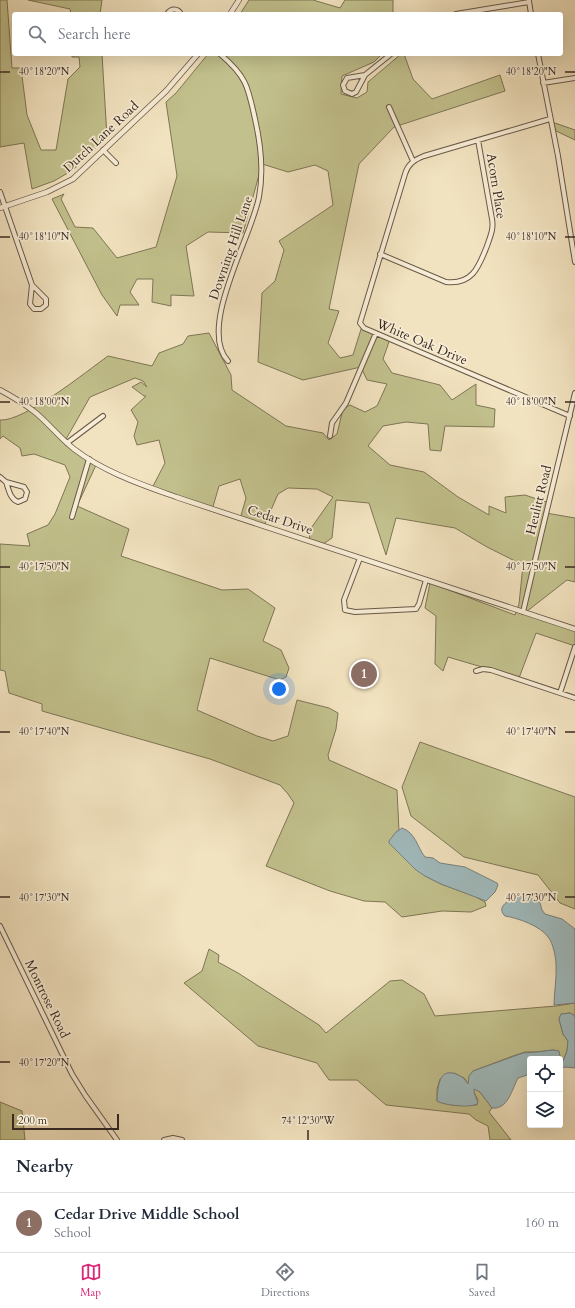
<!DOCTYPE html>
<html lang="en">
<head>
<meta charset="utf-8">
<style>
	body { margin:0; font-family:Cardo,serif; background:#f6f6f7; color:#1f2937 }
	.controls { position:absolute; right:12px; bottom:12px; display:grid; overflow:hidden; border-radius:4px; box-shadow:0 4px 16px #0002 }
	.controls button { width:36px; height:36px; display:grid; place-items:center; padding:0; border:0; border-bottom:1px solid #e0e1e3; background:#fff; color:#1f2937; font:20px sans-serif }
	.scale { position:absolute; left:12px; bottom:10px; width:107px; box-sizing:border-box; padding-left:4px; border:2px solid #3b2a20; border-top:0; font-size:11px; line-height:14px; white-space:nowrap; color:#3b2a20; -webkit-text-stroke:3px #f7edd6; paint-order:stroke }
	.you { position:absolute; left:279px; top:689px; width:14px; height:14px; margin:-10px; border:3px solid #fff; border-radius:50%; background:#1a73e8; box-shadow:0 0 0 6px #1a73e833 }
	.badge { display:grid; place-items:center; width:26px; height:26px; border-radius:50%; background:#db2777; color:#fff; font-size:13px; font-weight:700 }
	.pin { position:absolute; translate:-50% -50%; border:2px solid #fff; box-shadow:0 1px 4px #0006 }
	.list { margin:0; padding:0; list-style:none }
	h2 { display:flex; justify-content:space-between; align-items:center; height:52px; margin:0; padding:0 16px; font-size:17px }
	h2 small { font-size:13px; font-weight:400; color:#747a83 }
	.list li { display:grid; grid-template-columns:26px 1fr auto; gap:12px; align-items:center; box-sizing:border-box; height:60px; padding:0 16px; border-top:1px solid #e0e1e3 }
	.list b { display:block; font-size:15px; white-space:nowrap }
	.list p { margin:0; font-size:13px; white-space:nowrap; color:#747a83 }
	.list em { font-size:13px; font-style:normal; color:#747a83 }
	.icon { flex:none; width:22px; height:22px; fill:none; stroke:currentColor; stroke-width:2; stroke-linecap:round; stroke-linejoin:round }
	.map { position:relative; flex:none; width:575px; height:1140px; overflow:hidden }
	.search { position:absolute; background:#fff; box-shadow:0 4px 16px #0002; left:12px; right:12px; top:12px; height:44px; display:flex; align-items:center; gap:10px; box-sizing:border-box; padding:0 14px; border-radius:4px; color:#747a83; font-size:15px }
	.sheet { height:112px; background:#fff }
	nav { display:flex; justify-content:space-around; align-items:center; box-sizing:border-box; height:56px; border-top:1px solid #e0e1e3; background:#fff; font-size:11px; color:#747a83 }
	nav a { display:grid; justify-items:center; gap:2px }
	nav .on { color:#db2777 }
	.map>svg:first-child { display:block }
	.green { fill:#c2c18d; stroke:#7e7656 }
	.water { fill:#a0bbbe; stroke:#78817f }
	.lines { fill:none; stroke-linecap:round; stroke-linejoin:round }
	.minor-casing { stroke:#695848; stroke-width:6 }
	.tertiary-casing { stroke:#695848; stroke-width:6 }
	.minor { stroke:#f7edd6; stroke-width:4 }
	.tertiary { stroke:#f7edd6; stroke-width:4.5 }
	.ticks { fill:none; stroke:#3b2a20; stroke-width:1.5 }
	.labels { text-anchor:middle; dominant-baseline:central; stroke-width:3.5; stroke-linejoin:round; paint-order:stroke }
	.street-label { font-size:13px; fill:#3b2a20; stroke:#f7edd6 }
	.ticks-label { font-size:10px; text-anchor:middle; fill:#3b2a20; stroke:#f7edd6; stroke-width:3.5; stroke-linejoin:round; paint-order:stroke }
</style>
</head>
<body>
<div class="map">
<svg width="575" height="1140" viewBox="0 0 575 1140">
	<rect width="100%" height="100%" fill="#f2e3c0"/>
	<filter id="stains"><feTurbulence type="fractalNoise" baseFrequency=".005" numOctaves="4"/><feColorMatrix values="0 0 0 0 .2 0 0 0 0 .09 0 0 0 0 .02 0 0 0 .5 -.17"/></filter>
	<radialGradient id="worn" r=".72"><stop offset=".6" stop-color="#630" stop-opacity="0"/><stop offset="1" stop-color="#630" stop-opacity=".3"/></radialGradient>
	<path class="green" d="M0,0h7l5,68h9l6,47 14,35h15l12,-71 12,-12 -1,-10h-7v-3h30l5,83 -34,33 -19,11 -22,8 -8,-46 -24,4z
		M28,0h74l-2,14h-29l-1,-5z
		M249,0h64l27,8 5,-8h48v14h-153z
		M208,54h174l-8,8 -32,14 -1,18 16,4 10,-6 1,-10 33,-28h3l9,25 19,20 68,-24 5,16 -111,36 -35,37 -30,145 10,2 -11,32 12,15 13,-3 9,-29 28,13 -7,20 9,14 48,12 12,15 24,-16v21l19,4 -1,18 -49,-1 -4,25 -11,-1 -2,-26 -22,-2 -23,4 -15,20 22,19 34,7 34,25 31,18v-9l17,7 -1,-16 20,-2 24,8 -3,10 29,5v64l-8,-2 -41,32 49,15v19l-39,-13 -17,45 -71,-21 -5,14 -8,-7 1,-48 -11,-8 5,-25 85,32 4,-11 4,-39 -36,-18 -32,-19 -59,-10 -10,37 -17,-52 -33,-3 -4,38 -9,6 -13,-4 -1,-9 24,-34 -16,-8 -29,-1 -10,6 -14,32 -24,-7 6,-21 -6,-19 -21,7 -7,24 -60,-22 13,-25 -6,-23 -22,5 -3,-9 4,-14 -7,-12 15,-14h-2l-12,-9 9,-5 6,5 -4,-6 -8,-3 -45,19 -25,44 32,22 -20,43 52,23 -8,27 101,34 26,-1 27,19 -12,33 18,9 8,18 -3,9 -6,3 -70,-22 -13,52 60,26 16,5 15,-5 9,-36 32,8 9,5 -2,16 -8,26 1,5 68,30 2,41 -3,1 29,44 16,8 33,12 11,6 1,4 -15,6 -29,-1 -40,6 -17,-15 -21,-1 -34,-10 -64,-25 28,-63 -6,-9 -8,-9 -70,-26 -168,-48v-7l-33,-11 -4,-22 -5,-1v-126l30,2 -3,-12 21,-9 7,-11 15,-37 -5,-12 -31,-11 -12,2 -2,-8 -17,-12 -3,3v-19c24,2 87,-49 108,-64l44,10 7,-13 24,-9 5,-8 21,-3 22,42 1,15 54,36 37,7 6,7 8,-6 6,-25 7,-4 15,7 12,-6 10,-22 -20,-4 -6,-13 -58,13 -45,-18 4,-69 13,-12 9,-31 -5,-9 54,-36 -5,-34 -13,-6 -27,7 -26,-8 -19,69 -35,-1 -22,14 8,50 -23,-1v11l-19,-4 1,-23h-16l-7,13 9,13h-19l-3,11 -15,-21 -50,-96 12,-5 -3,5 14,28 18,1 24,30 39,-11 21,-71 -11,-74 10,-9z
		M552,122l23,8v10l-21,-10z
		M420,742l155,55v112l-15,-6 -22,-28 -74,-18 -53,-41 -9,-29z
		M209,949l10,6 -1,7 20,11 81,52 7,8 64,-52 12,-1 22,14 11,22 121,-10 19,-3v15l-1,-3 -4,-2 -9,1 -2,5 4,15 5,7 -1,10 -4,10h-2l-1,-5 -2,-5 -5,-1 -16,2h-12l-12,4 -40,15 -4,9v4l-5,-6 -10,-5 -14,6 -3,10v12c10,5 28,5 40,4l1,-5 -5,-10 1,-1 6,3 12,16 -3,4 22,28h-21l-2,-14 -12,-6 -7,-6 -83,-9 -29,-25h-28l-12,-17 -59,-17 -74,-63 18,-12z
		M0,1102l22,9 3,29h-25z"/>
	<path class="water" d="M402,828c14,5 15,19 23,29l8,1 7,5 25,4 32,16 1,2 -3,7 -9,9 -45,-17 -16,-8 -9,-6 -27,-27v-2l7,-9z
		M535,893l3,3 4,14 3,4 17,5 13,10v74l-21,2c0,-13 3,-27 2,-40 0,-8 -3,-21 -7,-27 -8,-12 -31,-20 -44,-22 -14,-14 21,-22 30,-23z
		M570,1013l4,2 1,3v50l-10,-1 -5,2v-10h-30v15l-12,4c-6,11 -10,32 -26,30l-12,-16 -6,-3v3l4,11c-5,6 -35,2 -41,-2 1,-18 3,-37 25,-24 3,2 4,5 6,7l1,-8 4,-5 50,-18 14,-1 16,-2 6,1 2,10h2l4,-10 1,-10 -5,-7 -4,-15 2,-5z"/>
	<g class="lines">
		<defs>
			<path id="minor" d="M529,1l2,13
				M167,14c4,-6 11,-6 14,0
				M456,14l73,-12
				M220,54c26,22 28,32 35,65 6,26 9,51 4,78 -7,39 -62,131 -31,164
				M538,54l20,102 17,106
				M365,75l-9,17 -4,2 -7,-3 -2,-6 4,-7z
				M365,75l26,-21
				M543,83l32,-5
				M389,107l24,54
				M550,119l-126,37c-10,4 -16,8 -19,18l-45,149 4,5 206,88
				M103,150l13,13
				M0,192l32,93
				M380,254l66,28c27,3 33,-16 41,-36 3,-9 7,-17 5,-27l-14,-79
				M32,285l14,14v6l-5,4h-7l-4,-5z
				M330,436l2,-13 14,-20 30,-70
				M67,443l36,-27
				M0,477l6,5
				M6,482l18,5 3,5 -2,7 -7,3c-8,-3 -9,-12 -12,-20z
				M72,517l17,-58
				M360,558l-16,42 1,10 10,2 61,-3 3,-5 7,-24
				M523,612l18,-77 34,-142
				M476,671l7,-2 8,1 84,28
				M560,693l15,-46
				M0,926l72,148 13,21 32,45
				M164,1140l9,-2 9,2"/>
			<path id="tertiary" d="M230,14l9,-14
				M0,208l47,-16 26,-13 93,-88 32,-37
				M0,390c13,7 25,14 36,23 13,11 24,25 38,36 30,23 66,35 102,48l399,132"/>
		</defs>
		<use href="#minor" class="minor-casing"/>
		<use href="#tertiary" class="tertiary-casing"/>
		<use href="#minor" class="minor"/>
		<use href="#tertiary" class="tertiary"/>
	</g>
	<path class="ticks" d="M0,72h10M565,72h10M0,237h10M565,237h10M0,402h10M565,402h10M0,567h10M565,567h10M0,732h10M565,732h10M0,897h10M565,897h10M0,1062h10M308,1130v10"/>
	<g class="labels">
		<g class="street-label">
			<text transform="translate(101 137) rotate(-43)">Dutch Lane Road</text>
			<text transform="translate(496 186) rotate(81)">Acorn Place</text>
			<text transform="translate(231 248) rotate(-71)">Downing Hill Lane</text>
			<text transform="translate(422 342) rotate(23)">White Oak Drive</text>
			<text transform="translate(539 500) rotate(-76)">Heulitt Road</text>
			<text transform="translate(280 520) rotate(18)">Cedar Drive</text>
			<text transform="translate(47 999) rotate(64)">Montrose Road</text>
		</g>
	</g>
	<g class="ticks-label">
		<text x="44" y="75">40°18'20"N</text>
		<text x="531" y="75">40°18'20"N</text>
		<text x="44" y="240">40°18'10"N</text>
		<text x="531" y="240">40°18'10"N</text>
		<text x="44" y="405">40°18'00"N</text>
		<text x="531" y="405">40°18'00"N</text>
		<text x="44" y="570">40°17'50"N</text>
		<text x="531" y="570">40°17'50"N</text>
		<text x="44" y="735">40°17'40"N</text>
		<text x="531" y="735">40°17'40"N</text>
		<text x="44" y="901">40°17'30"N</text>
		<text x="531" y="901">40°17'30"N</text>
		<text x="44" y="1066">40°17'20"N</text>
		<text x="308" y="1124">74°12'30"W</text>
	</g>
	<rect width="100%" height="100%" filter="url(#stains)"/>
	<rect width="100%" height="100%" fill="url(#worn)"/>
</svg>
<div class="controls">
<button><svg class="icon" aria-label="locate" viewBox="0 0 24 24"><circle cx="12" cy="12" r="6"/><path d="M12 2v4M12 18v4M2 12h4M18 12h4"/></svg></button>
<button><svg class="icon" aria-label="layers" viewBox="0 0 24 24"><path d="M12 4l9 5-9 5-9-5zM3 14l9 5 9-5"/></svg></button>
</div>
<div class="scale">200 m</div>
<div class="you"></div>
<div class="pin badge" style="left:364px;top:674px;background:#8d6e63">1</div>
<div class="search"><svg class="icon" aria-label="search" viewBox="0 0 24 24"><circle cx="10" cy="10" r="6"/><path d="M15 15l6 6"/></svg>Search here</div>
</div>
<section class="sheet">
<h2>Nearby<small></small></h2>
<ul class="list">
<li><span class="badge" style="background:#8d6e63">1</span><div><b>Cedar Drive Middle School</b><p>School</p></div><em>160 m</em></li>
</ul>
</section>
<nav>
<a class="on"><svg class="icon" aria-label="map" viewBox="0 0 24 24"><path d="M3 6l6-2 6 2 6-2v14l-6 2-6-2-6 2zM9 4v14M15 6v14"/></svg>Map</a>
<a><svg class="icon" aria-label="directions" viewBox="0 0 24 24"><path d="M12 3l9 9-9 9-9-9zM9 14v-3h6M13 9l2 2-2 2"/></svg>Directions</a>
<a><svg class="icon" aria-label="saved" viewBox="0 0 24 24"><path d="M7 4h10v16l-5-4-5 4z"/></svg>Saved</a>
</nav>
</body>
</html>
